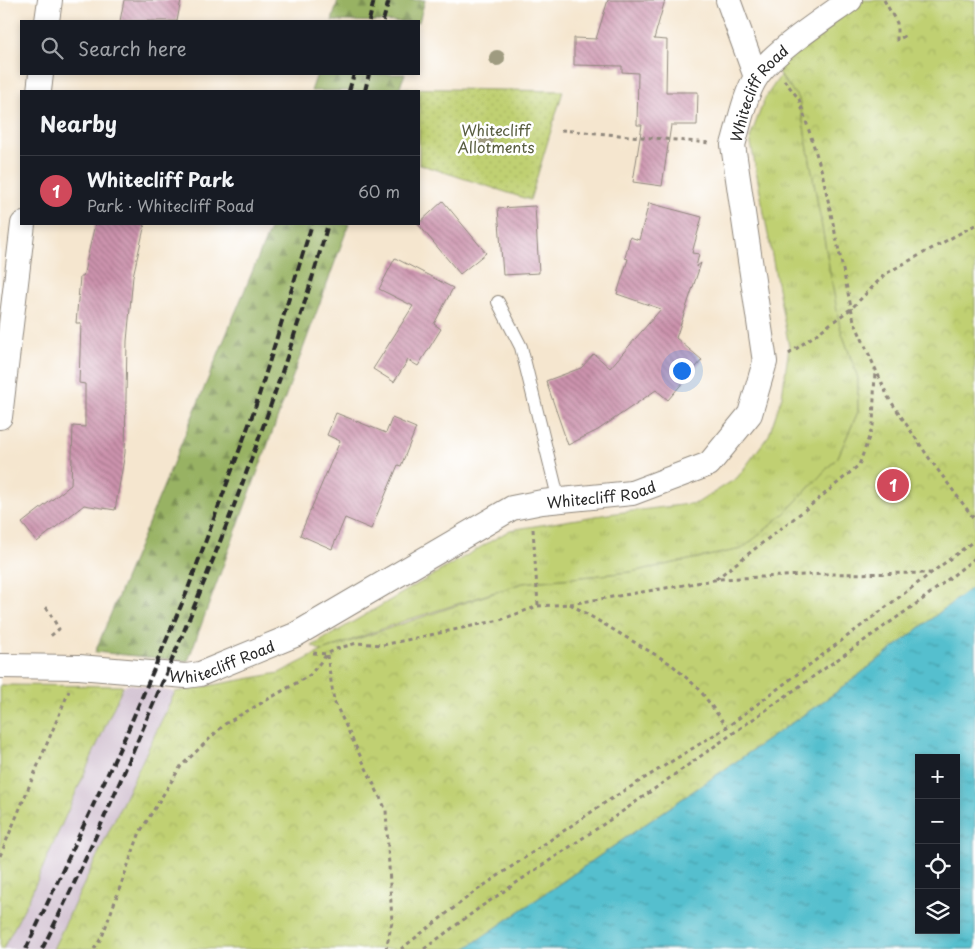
<!DOCTYPE html>
<html lang="en">
<head>
<meta charset="utf-8">
<style>
	body { margin:0; font-family:"Playpen Sans",sans-serif; background:#242831; color:#f1f3f6 }
	.controls { position:absolute; right:15px; bottom:15px; display:grid; overflow:hidden; border-radius:0px; box-shadow:0 2px 8px #0003 }
	.controls button { width:45px; height:45px; display:grid; place-items:center; padding:0; border:0; border-bottom:1px solid #363941; background:#171b24; color:#f1f3f6; font:25px sans-serif }
	.you { position:absolute; left:681px; top:370px; width:18px; height:18px; margin:-12px; border:4px solid #fff; border-radius:50%; background:#1a73e8; box-shadow:0 0 0 8px #1a73e833 }
	.badge { display:grid; place-items:center; width:32px; height:32px; border-radius:50%; background:#d1495b; color:#fff; font-size:16px; font-weight:700 }
	.pin { position:absolute; translate:-50% -50%; border:2px solid #fff; box-shadow:0 1px 5px #0006 }
	.list { margin:0; padding:0; list-style:none }
	h2 { display:flex; justify-content:space-between; align-items:center; height:65px; margin:0; padding:0 20px; font-size:21px }
	h2 small { font-size:16px; font-weight:400; color:#9ea1a6 }
	.list li { display:grid; grid-template-columns:32px 1fr auto; gap:15px; align-items:center; box-sizing:border-box; height:70px; padding:0 20px; border-top:1px solid #363941 }
	.list b { display:block; font-size:19px; white-space:nowrap }
	.list p { margin:0; font-size:16px; white-space:nowrap; color:#9ea1a6 }
	.list em { font-size:16px; font-style:normal; color:#9ea1a6 }
	.icon { flex:none; width:28px; height:28px; fill:none; stroke:currentColor; stroke-width:2; stroke-linecap:round; stroke-linejoin:round }
	.map { position:relative; flex:none; width:975px; height:949px; overflow:hidden }
	.search { position:absolute; background:#171b24; box-shadow:0 2px 8px #0003; left:20px; top:20px; width:400px; height:55px; display:flex; align-items:center; gap:12px; box-sizing:border-box; padding:0 18px; border-radius:0px; color:#9ea1a6; font-size:19px }
	.panel { position:absolute; background:#171b24; box-shadow:0 2px 8px #0003; left:20px; top:90px; width:400px; height:135px; border-radius:0px }
	.map>svg:first-child { display:block }
	.railway { fill:#cfbdce }
	.grass { fill:url(#grass-tufts); stroke:#767e4e }
	.forest { fill:url(#forest-firs); stroke:#626e48 }
	.park { fill:url(#park-crowns); stroke:#767e4e }
	.garden { fill:url(#garden-dots); stroke:#767e4e }
	.water { fill:url(#water-ripples); stroke:#40757c; fill-rule:evenodd }
	.building { fill:url(#building-back-hatch) }
	.lines { fill:none; stroke-linecap:round; stroke-linejoin:round }
	.service-casing { stroke:#90887d; stroke-width:14 }
	.minor-casing { stroke:#90887d; stroke-width:26 }
	.path { stroke:#90887d; stroke-width:3; stroke-dasharray:4 4; stroke-linecap:butt }
	.service { stroke:#fff; stroke-width:12 }
	.minor { stroke:#fff; stroke-width:24 }
	.rail { stroke:#2b2b2b; stroke-width:4; stroke-dasharray:8 4; stroke-linecap:butt }
	.tree { fill:#9f9b80 }
	.labels { text-anchor:middle; dominant-baseline:central; stroke-width:5; stroke-linejoin:round; paint-order:stroke }
	.street-label { font-size:15px; fill:#2b2b2b; stroke:#fff }
	.park-label { font-size:15px; fill:#585d40; stroke:#fff }
</style>
</head>
<body>
<div class="map">
<svg width="975" height="949" viewBox="0 0 975 949">
	<defs>
		<pattern id="grass-tufts" width="24" height="20" patternUnits="userSpaceOnUse" patternTransform="scale(1.25)"><rect width="24" height="20" fill="#c0d072"/><path d="M3 7l-1-3M5 7V3M7 7l1-3M15 17l-1-3M17 17v-4M19 17l1-3" fill="none" stroke="#a5b363"/></pattern>
		<pattern id="forest-firs" width="22" height="20" patternUnits="userSpaceOnUse" patternTransform="scale(1.25)"><rect width="22" height="20" fill="#98b264"/><path d="M5 1l3.5 6h-7zM16 11l3.5 6h-7z" fill="#7c9153"/></pattern>
		<pattern id="park-crowns" width="20" height="18" patternUnits="userSpaceOnUse" patternTransform="scale(1.25)"><rect width="20" height="18" fill="#c0d072"/><path d="M2 6a3 3 0 1 1 6 0M12 15a3 3 0 1 1 6 0" fill="none" stroke="#a5b363"/></pattern>
		<pattern id="garden-dots" width="8" height="8" patternUnits="userSpaceOnUse" patternTransform="scale(1.25)"><rect width="8" height="8" fill="#c0d072"/><path d="M2 2h.1M6 6h.1" fill="none" stroke="#a5b363" stroke-width="1.8" stroke-linecap="round"/></pattern>
		<pattern id="water-ripples" width="26" height="14" patternUnits="userSpaceOnUse" patternTransform="scale(1.25)"><rect width="26" height="14" fill="#54bfce"/><path d="M2 4q2-2 4 0t4 0M15 11q2-2 4 0t4 0" fill="none" stroke="#469ba7"/></pattern>
		<pattern id="building-back-hatch" width="6" height="6" patternUnits="userSpaceOnUse" patternTransform="scale(1.25)"><rect width="6" height="6" fill="#cc93ad"/><path d="M-1 5l2 2M0 0l6 6M5-1l2 2" fill="none" stroke="#a6788d"/></pattern>
	</defs>
	<rect width="100%" height="100%" fill="#fff"/>
	<filter id="ink" filterUnits="userSpaceOnUse"><feTurbulence type="fractalNoise" baseFrequency=".02" numOctaves="2"/><feDisplacementMap in="SourceGraphic" scale="10" xChannelSelector="R" yChannelSelector="G"/><feConvolveMatrix kernelMatrix="1 2 1 2 8 2 1 2 1" color-interpolation-filters="sRGB"/></filter>
	<filter id="wash" filterUnits="userSpaceOnUse"><feTurbulence type="fractalNoise" baseFrequency=".0096" numOctaves="4" result="noise"/><feDisplacementMap in="SourceGraphic" scale="20" xChannelSelector="R" yChannelSelector="G"/><feGaussianBlur stdDeviation="1.12" result="paint"/><feColorMatrix in="noise" values="0 0 0 0 0 0 0 0 0 0 0 0 0 0 0 0 0 1.4 0 .05"/><feComposite in="paint" operator="in"/></filter>
	<g filter="url(#wash)">
		<rect width="100%" height="100%" fill="#f5e6cf"/>
		<path class="railway" d="M131,684l44,8 -122,257h-50l25,-48 95,-215z"/>
		<path class="grass" d="M780,76l19,23 41,228 18,51v34l-20,45 -53,56 -43,36 -111,23 -108,11 -119,38 -82,30 -10,-5 198,-116 98,-16 89,-11 40,-25 32,-43 13,-39 7,-49 -39,-209 15,-40z"/>
		<path class="forest" d="M338,0h87l-6,22 -87,-1z
			M317,74h88l-7,17h-87z
			M272,224h77l-161,437 -93,-9z"/>
		<path class="park" d="M850,0h125v585l-137,106 -373,258h-412l122,-257 104,-19 43,-22 201,-68 108,-11 111,-23 43,-36 53,-56 20,-45v-34l-18,-51 -41,-228 -30,-38z
			M0,685l123,1 -95,215 -25,48h-3z"/>
		<path class="garden" d="M394,88l169,3 -33,109 -111,-36v-73h-26z"/>
		<path class="water" d="M975,585v364h-510l373,-258zM919,758h37v172h-37z"/>
		<g id="blocks">
			<path class="building" d="M124,0h57l-4,21h-57z
				M608,0h57l-11,39 13,1 -1,52h32l-1,33h-26l-9,61 -29,-4 9,-57h-5l1,-52 -16,-1v-6l-48,-1v-27l22,1z
				M443,201l43,52 -26,21 -42,-50z
				M649,203l53,14 -10,36 7,1 -3,13 5,-4 -25,75 26,22 -34,40 -12,-10 -58,40 -30,15 -22,-64 35,-13 13,-14 16,14 51,-59 -44,-15 11,-35 -3,-1 5,-21 9,3z
				M535,206l4,67 -36,2 -5,-67z
				M95,224h50l-12,52 -6,65 -2,112 -10,57 -31,-5 -47,37 -15,-19 49,-38 2,-59 12,1v-43l-6,-1 2,-60h-5l4,-46h3z
				M395,258l58,30 -19,36 7,5 -23,37 -10,-6 -14,22 -21,-13 40,-63 -34,-17z
				M336,413l50,20 6,-15 24,10 -15,38 -3,-1 -27,64 -26,-11 -13,31 -32,-14 40,-94 -13,-6z"/>
		</g>
	</g>
	<g filter="url(#ink)">
		<use href="#blocks" fill-opacity="0" stroke="#90887d" stroke-width="1"/>
		<g class="lines">
			<defs>
				<path id="service" d="M498,302l23,45 38,154"/>
				<g id="minor">
					<path d="M728,0l28,77"/>
					<path d="M47,21l3,-21"/>
					<path d="M39,91l2,-17"/>
					<path d="M0,417l23,-193"/>
					<path id="s1" d="M0,666l79,1 107,9 14,-2 95,-39 217,-127 30,-6 90,-9 77,-29 41,-50 15,-52 -32,-217c6,-20 12,-52 24,-69 17,-25 67,-57 93,-76"/>
				</g>
			</defs>
			<use href="#service" class="service-casing"/>
			<use href="#minor" class="minor-casing"/>
			<path class="path" d="M884,0l13,23v17l10,-5
				M784,80l15,19 23,73 32,149 34,76 41,61 46,62
				M561,130l149,13
				M789,354l63,-46 33,-34 90,-49
				M533,529l5,76
				M716,579l99,-77 44,-37 14,-39 2,-57
				M570,604l101,60 28,25 28,38
				M46,607l13,22 -11,9
				M313,653l14,1
				M327,655l7,46 52,109 6,112 -6,27
				M0,856l69,-165
				M94,949l8,-12 38,-105 41,-66 44,-42 85,-49 17,-21 9,-5 21,-6 26,2 117,-25 38,-14 32,-2 150,-25 105,-5 109,-1
				M401,949l72,-56 130,-89 124,-77 248,-187
				M424,949l58,-43 141,-95 300,-212 52,-41"/>
			<use href="#service" class="service"/>
			<use href="#minor" class="minor"/>
			<path class="rail" d="M369,21l5,-21
				M383,21l6,-21
				M349,91l5,-17
				M365,91l4,-17
				M26,949l99,-212 61,-143 69,-186 57,-184
				M42,949c43,-85 81,-173 118,-261 65,-152 123,-305 168,-464"/>
		</g>
		<g class="tree">
			<circle cx="497" cy="58" r="8"/>
			<circle cx="485" cy="141" r="8"/>
		</g>
	</g>
	<g class="labels">
		<g class="street-label">
			<text stroke="none"><textPath href="#s1" startOffset="1155">Whitecliff Road</textPath></text>
			<text stroke="none"><textPath href="#s1" startOffset="645">Whitecliff Road</textPath></text>
			<text stroke="none"><textPath href="#s1" startOffset="225">Whitecliff Road</textPath></text>
		</g>
		<g class="park-label">
			<text x="496" y="129">Whitecliff<tspan x="496" dy="17">Allotments</tspan></text>
		</g>
	</g>
</svg>
<div class="controls">
<button>+</button>
<button>−</button>
<button><svg class="icon" aria-label="locate" viewBox="0 0 24 24"><circle cx="12" cy="12" r="6"/><path d="M12 2v4M12 18v4M2 12h4M18 12h4"/></svg></button>
<button><svg class="icon" aria-label="layers" viewBox="0 0 24 24"><path d="M12 4l9 5-9 5-9-5zM3 14l9 5 9-5"/></svg></button>
</div>
<div class="you"></div>
<div class="pin badge" style="left:893px;top:485px">1</div>
<div class="search"><svg class="icon" aria-label="search" viewBox="0 0 24 24"><circle cx="10" cy="10" r="6"/><path d="M15 15l6 6"/></svg>Search here</div>
<section class="panel">
<h2>Nearby<small></small></h2>
<ul class="list">
<li><span class="badge">1</span><div><b>Whitecliff Park</b><p>Park · Whitecliff Road</p></div><em>60 m</em></li>
</ul>
</section>
</div>
</body>
</html>
